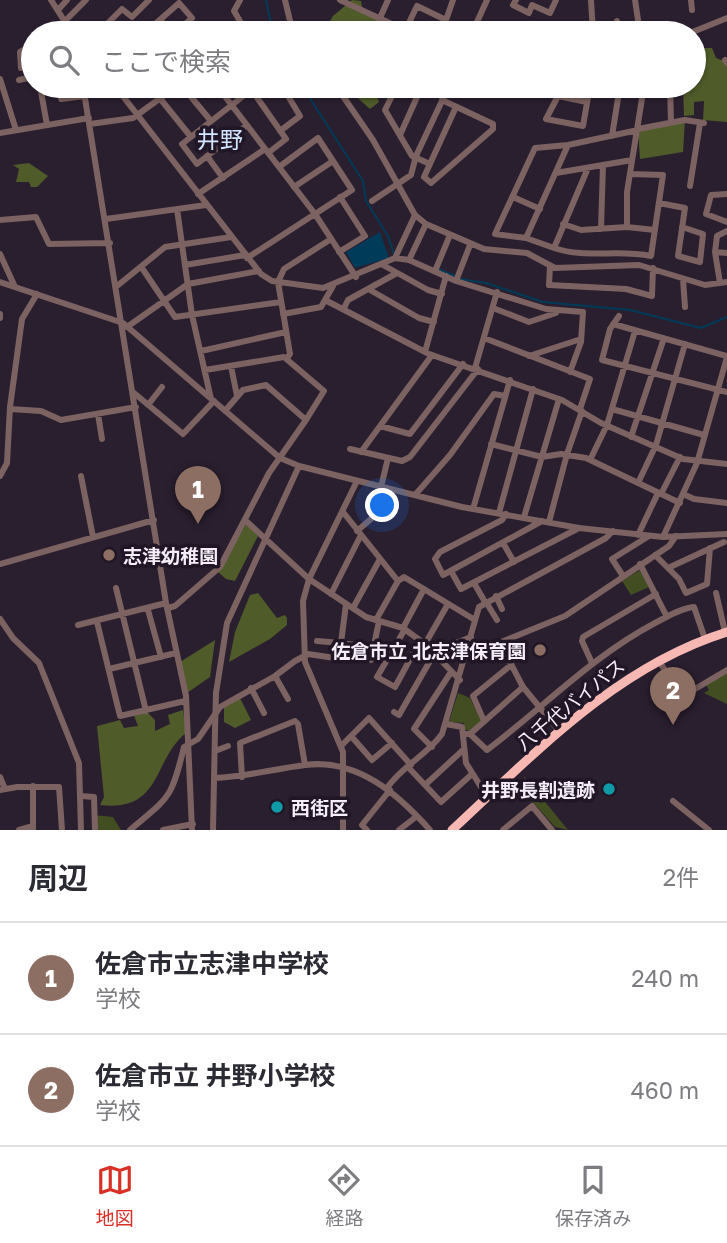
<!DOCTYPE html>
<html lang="ja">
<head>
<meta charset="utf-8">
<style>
	body { margin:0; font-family:"Golos Text","Noto Sans JP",sans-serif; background:#f2f2f3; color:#2b2b33 }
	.you { position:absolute; left:383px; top:506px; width:24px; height:24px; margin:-18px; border:5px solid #fff; border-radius:50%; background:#1a73e8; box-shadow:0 0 0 10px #1a73e833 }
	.badge { display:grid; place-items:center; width:46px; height:46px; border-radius:50%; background:#d93025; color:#fff; font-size:23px; font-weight:700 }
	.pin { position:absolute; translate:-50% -58px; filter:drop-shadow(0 2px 4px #0008) }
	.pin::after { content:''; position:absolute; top:37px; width:24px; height:21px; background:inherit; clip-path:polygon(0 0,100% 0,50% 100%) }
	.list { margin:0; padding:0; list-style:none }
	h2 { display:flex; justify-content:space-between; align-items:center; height:91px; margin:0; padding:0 28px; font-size:30px }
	h2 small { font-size:23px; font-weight:400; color:#7c7c81 }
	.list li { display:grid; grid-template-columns:46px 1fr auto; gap:21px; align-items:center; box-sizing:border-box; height:112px; padding:0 28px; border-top:2px solid #e1e1e2 }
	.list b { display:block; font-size:26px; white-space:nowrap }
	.list p { margin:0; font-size:23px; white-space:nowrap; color:#7c7c81 }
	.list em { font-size:23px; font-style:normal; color:#7c7c81 }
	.icon { flex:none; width:38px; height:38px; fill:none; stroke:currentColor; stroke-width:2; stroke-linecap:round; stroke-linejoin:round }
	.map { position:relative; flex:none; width:727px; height:830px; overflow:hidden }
	.search { position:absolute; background:#fff; box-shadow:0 2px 5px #0004; left:21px; right:21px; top:21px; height:77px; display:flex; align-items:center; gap:18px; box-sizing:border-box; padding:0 24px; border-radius:38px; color:#7c7c81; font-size:26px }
	.sheet { height:315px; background:#fff }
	nav { display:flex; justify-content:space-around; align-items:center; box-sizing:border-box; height:98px; border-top:2px solid #e1e1e2; background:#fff; font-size:19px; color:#7c7c81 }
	nav a { display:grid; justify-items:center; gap:4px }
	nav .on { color:#d93025 }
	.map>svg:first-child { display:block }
	.green { fill:#424d21 }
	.forest { fill:#4f5b29 }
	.water { fill:#003b59 }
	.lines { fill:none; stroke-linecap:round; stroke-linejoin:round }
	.stream { stroke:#003b59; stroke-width:2 }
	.minor { stroke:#7c6260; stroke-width:6 }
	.highway { stroke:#f7b7b3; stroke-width:9 }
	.minor-bridge { stroke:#7c6260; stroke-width:6 }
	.education-dot { fill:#8d6e63; stroke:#201625; stroke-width:2.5 }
	.culture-dot { fill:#0f9aa8; stroke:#201625; stroke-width:2.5 }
	.labels { text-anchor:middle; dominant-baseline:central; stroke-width:7; stroke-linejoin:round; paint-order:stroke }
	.poi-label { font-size:19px; font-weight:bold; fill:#f5edf8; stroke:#201625; text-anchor:start }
	.street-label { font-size:19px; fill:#f5edf8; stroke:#201625 }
	.quarter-label { font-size:23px; fill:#d2e4fe; stroke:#201625 }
</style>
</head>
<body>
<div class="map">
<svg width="727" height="830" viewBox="0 0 727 830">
	<rect width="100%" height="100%" fill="#2a1f2f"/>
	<path class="green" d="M640,570l9,17 -18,8 -9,-14z
		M727,672v32l-23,-11 5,-3 -3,-5z
		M458,693l12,5 11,23 -12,10 -5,-2v-6l-15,-1z
		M525,777l43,53 -13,-3 -39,-44z
		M94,815l19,2 8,13h-26z"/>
	<path class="forest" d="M352,0l9,1 2,11 43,21h-86l-9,-9 14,5 8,-13z
		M694,48h18l4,10 11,4v60l-24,-2 1,-19 -10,1v13l-10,1 -1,-30h11z
		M356,86h27l-7,7 3,9 -9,7 -19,-17z
		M685,120l-2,32 -43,7 -2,-30z
		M29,163l19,13 -11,11h-6l-2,-5h-13l3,-13 -6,-4z
		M246,524l12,12 -23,45 -9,-2 -8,-7z
		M258,593l19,25 8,-3 2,3v7l-17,14 -41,23 6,-30 15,-37z
		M215,640l-5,37 -23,16 -7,-31z
		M240,698l11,22 -16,8 -11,-6v-15z
		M183,710l3,23c-34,27 -23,79 -86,72l4,-8 -7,-71 23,-6 4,8 14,-2 -5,-13 13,-2 9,9v11l15,-7 -2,-9z"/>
	<path class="water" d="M380,232l9,26 -34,10 -9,-16z"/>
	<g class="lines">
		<path class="stream" d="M266,0l7,33
			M302,86l61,95 3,20 22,35 6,18
			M438,269l17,7
			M460,279l26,4 57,19 87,8 71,18 26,-11"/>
		<path class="minor" d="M51,0l21,33
			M240,0l-6,11 13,22
			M285,0l8,33
			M340,0l71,33
			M516,0l-3,5 16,8 3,-8 18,8 6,-13
			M591,0l2,33
			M635,0l5,33
			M691,0l1,10
			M58,10l9,-10
			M160,20l13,13
			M379,20l9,-20
			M65,21l21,-21
			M617,21l2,12
			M405,31l12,-25 29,14 7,-20
			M56,33l13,-7
			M98,33l24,-24 10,8 17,-17
			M145,33l34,-30 13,15 -17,15
			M472,33l15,-33
			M690,33l37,-15
			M725,60l2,3
			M21,68l-1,-16 13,-7
			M0,79l16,51
			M19,80l14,-3
			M40,86l7,39
			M83,86l83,517 20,93 6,134
			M115,86l146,188 11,7 51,7 72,-30 14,2 47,21 90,28 37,3 -2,30 -11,30
			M150,86l41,51
			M182,86l29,35
			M217,86l98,128 41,63
			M249,86l37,53 -18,14
			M336,86l37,54 42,75 11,9 58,25 43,4 28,15 84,-3 66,20 22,-3
			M397,86l-12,24 27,46 18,8
			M670,86l1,36
			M61,99l24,-3
			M442,100l51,24v5l-62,54 -7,-6 32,-70
			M587,102l-29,-6 -12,23 37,7 7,-40
			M90,124l43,-6 44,-32
			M247,125l-50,39 -15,-20 74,-58
			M638,129l47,-9 19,3
			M280,131l20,-15 -18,-30
			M0,133l89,-15
			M400,135l22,-49
			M612,136l8,-50
			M207,156l16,22
			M588,168l-34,80 -28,-10 -31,-4 40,-86 33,-3 70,-15
			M556,173l76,-13
			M690,186l10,-63
			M294,187l39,-26
			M198,194l67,-45
			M727,194l-16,1 -5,19 21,8
			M513,197l27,12
			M372,201l39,-26 5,-19 33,-70
			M659,203l26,5 -7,48 22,6 3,-28 -21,-7
			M177,209l15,106 19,84
			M106,219l100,-14
			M0,220l36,-3 13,27 61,-1
			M563,224l18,6 46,-3v-35l17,-106
			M627,227l28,3
			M601,229l2,-64
			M727,231l-10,5 -2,16 12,1
			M526,238l42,-93
			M554,248c32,11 64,1 97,8l12,-81 -33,-1
			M339,252l26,-16 -25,-39
			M715,252l5,31
			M0,254l15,33
			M247,258l105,-68 -34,-52 -39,29
			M395,258l20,-43
			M409,260l17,-36
			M185,265l60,-10
			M383,265l45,25 14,4
			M550,266l-1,19 77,4 26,7 1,-28
			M142,268l33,49 106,-15
			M435,271l15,-36
			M683,279l2,28
			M456,281l14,-36
			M0,282l123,41 157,135 19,8 163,41 117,21 84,9 64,-3
			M117,286l48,-39 66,-10
			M370,290l49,28 15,4
			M325,300l104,54 133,46 39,23 82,36 44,5
			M344,308l4,-8 49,-27
			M493,308l36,14 27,-9
			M0,314v4
			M283,314l38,-7 12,-21
			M619,316l-9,13 -8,31 125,32
			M613,324l114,32
			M127,327l61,-43 71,-13
			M484,338l106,41 -10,30
			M201,351l85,-19
			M425,352l21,-76
			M529,356l52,-17
			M287,358l3,-4 -12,-72 6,-13 47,-30
			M231,366l6,30
			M475,368l22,-76
			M205,370l79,-13 40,34 -18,29 -40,-35 -23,5 -18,21
			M134,393l49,41 31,-33
			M148,405l14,-18
			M10,409l31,2 20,9 75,-13
			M612,409l92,26
			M98,414l4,25
			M380,426l30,8 53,-70
			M631,437l33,-99
			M491,444l51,13 19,-3 25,4 94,45
			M350,449l52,12 8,-4 68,-88
			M361,452l71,-97
			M590,460l17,-35 28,-94
			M0,476l7,-13 3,-56 12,-88 15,-25
			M81,476l12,61
			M638,483l18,-38 29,-101
			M381,487l7,-29
			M661,494l19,-37
			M683,494l11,5 33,4
			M415,495l35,-40 44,-61 11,2
			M473,509l37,-129
			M343,512l55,69
			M499,513l34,-124
			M506,514l-4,6 -62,32 -5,7 8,16 99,-54
			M524,517l35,-118
			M245,520l64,59 57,38 37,11 22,16 35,36
			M549,522l18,-68 15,-43
			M357,531l36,-31 -7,-12
			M638,535l20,-42
			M663,537l34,-74 30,-106
			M503,543l11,19
			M655,555l24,24 7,14 21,-9 3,-36
			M0,564l154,-44
			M640,564l27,53
			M668,568l56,-26
			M451,571l10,18 118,-61
			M623,576l-11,-17 37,-23
			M474,583l11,19
			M116,588l30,123
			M716,593l9,39
			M331,594l30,-59
			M496,596l6,13
			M486,602l11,18
			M346,604l-5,39 21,3
			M168,608l7,-2 45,-39 49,-94 37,-53
			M353,608l27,-49
			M148,610l13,47
			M0,619l13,19 26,25 40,100 2,67
			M376,620l22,-39 6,-4 71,43
			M97,622l23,94 65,-15
			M78,625l88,-22
			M403,628l21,-39
			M405,629l-28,48 18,10 25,-46
			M317,641l24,2
			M425,644l23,-40
			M501,645l22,42 37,45
			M433,652l38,-15
			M467,656l98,-40 104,-70 7,-10
			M371,660l8,-39
			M658,660l9,13 28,16 32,-19
			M592,663l-10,-22 1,-4 73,-43
			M109,669l67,-16
			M275,676l13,23
			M251,688l13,25
			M216,693l11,-70 72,-157
			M394,712l5,3 35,-61
			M484,721l-11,-25 38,-31
			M446,724l16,3 4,36 15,24
			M463,734h7l17,16c57,-43 104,-93 168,-127 12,-6 26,-15 39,-16l11,32
			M470,734l53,-47
			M351,736l21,24 20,-17
			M341,746l28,-28 42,47
			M432,747l-18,-18 37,-57
			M215,751l13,-5
			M408,767l33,35 31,-28
			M0,777l5,12
			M242,777l-2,-34 55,-22 3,3 7,41
			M214,778c31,-1 60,-9 91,-13 52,-7 93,29 125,65
			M425,785l38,-35
			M33,786v44
			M387,788c15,-22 39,-32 55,-54l37,-127 127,-69 7,-7
			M0,790l17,-3h42l3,43
			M81,796l13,1 1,33
			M673,801l36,29
			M19,830l14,-4
			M130,830c40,-34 41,-30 54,-83l14,-8 22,-32 55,-31 20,-15 13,-7 40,6
			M163,830l30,-6
			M213,830l2,-99
			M343,830v-78l-38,-90 -2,-61 6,-22 48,-98
			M367,830l-5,-5 28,-35
			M399,830l18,-14
			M503,830l29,-24 20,24"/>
		<path class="highway" d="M452,830c83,-77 165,-164 275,-198"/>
		<path class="minor-bridge" d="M215,731l1,-38"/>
	</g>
	<g class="education-dot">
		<circle cx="109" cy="555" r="7"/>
		<circle cx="540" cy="650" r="7"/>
	</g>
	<g class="culture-dot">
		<circle cx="609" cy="789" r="7"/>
		<circle cx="277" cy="807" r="7"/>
	</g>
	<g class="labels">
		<g class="poi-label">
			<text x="123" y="555">志津幼稚園</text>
			<text x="526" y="650" text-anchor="end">佐倉市立 北志津保育園</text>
			<text x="595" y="789" text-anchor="end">井野長割遺跡</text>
			<text x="291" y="807">西街区</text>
		</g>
		<g class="street-label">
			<text transform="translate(570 704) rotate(-39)">八千代バイパス</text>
		</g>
		<g class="quarter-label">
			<text x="220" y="139">井野</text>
		</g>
	</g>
</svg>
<div class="you"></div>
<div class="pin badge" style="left:198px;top:524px;background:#8d6e63">1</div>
<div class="pin badge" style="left:673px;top:725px;background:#8d6e63">2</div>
<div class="search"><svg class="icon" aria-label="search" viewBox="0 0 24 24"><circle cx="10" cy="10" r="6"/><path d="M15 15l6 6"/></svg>ここで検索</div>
</div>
<section class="sheet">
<h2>周辺<small>2件</small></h2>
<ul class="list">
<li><span class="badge" style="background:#8d6e63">1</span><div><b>佐倉市立志津中学校</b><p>学校</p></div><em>240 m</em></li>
<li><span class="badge" style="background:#8d6e63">2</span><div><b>佐倉市立 井野小学校</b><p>学校</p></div><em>460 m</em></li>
</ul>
</section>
<nav>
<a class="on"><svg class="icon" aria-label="map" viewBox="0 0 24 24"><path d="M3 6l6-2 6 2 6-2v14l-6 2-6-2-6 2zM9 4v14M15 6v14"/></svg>地図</a>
<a><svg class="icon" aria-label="directions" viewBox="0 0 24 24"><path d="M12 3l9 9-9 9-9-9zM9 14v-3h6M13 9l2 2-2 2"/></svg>経路</a>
<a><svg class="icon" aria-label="saved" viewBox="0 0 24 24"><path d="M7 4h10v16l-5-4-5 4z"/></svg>保存済み</a>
</nav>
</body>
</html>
